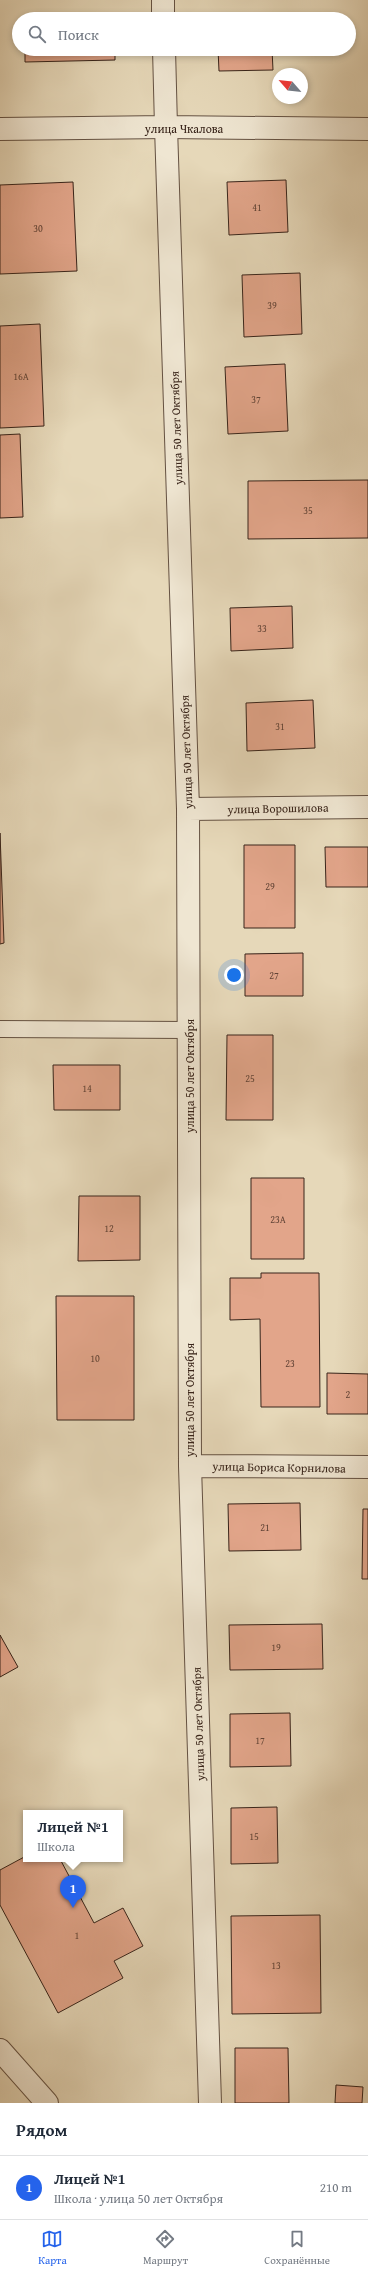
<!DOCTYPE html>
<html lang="ru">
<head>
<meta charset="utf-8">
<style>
	body { margin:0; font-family:"Gentium Book Plus",serif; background:#f2f2f3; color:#1f2937 }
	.compass { position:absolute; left:272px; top:68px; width:36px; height:36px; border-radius:50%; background:#fff; box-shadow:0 2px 6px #0003; rotate:298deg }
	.you { position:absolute; left:234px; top:975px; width:14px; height:14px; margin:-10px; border:3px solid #fff; border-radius:50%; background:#1a73e8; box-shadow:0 0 0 6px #1a73e833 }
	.badge { display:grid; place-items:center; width:26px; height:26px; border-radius:50%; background:#2563eb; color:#fff; font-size:13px; font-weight:700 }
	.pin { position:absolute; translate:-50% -33px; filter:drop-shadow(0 1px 2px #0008) }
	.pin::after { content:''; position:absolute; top:21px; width:14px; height:12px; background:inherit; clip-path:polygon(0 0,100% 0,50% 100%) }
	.popup { position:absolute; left:23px; top:1810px; width:100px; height:52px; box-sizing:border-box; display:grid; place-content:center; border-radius:0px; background:#fff; filter:drop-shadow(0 1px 3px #0005); font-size:13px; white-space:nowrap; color:#747a83 }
	.popup b { font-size:15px; color:#1f2937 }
	.popup::after { content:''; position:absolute; left:50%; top:100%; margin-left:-8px; border:8px solid transparent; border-top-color:#fff }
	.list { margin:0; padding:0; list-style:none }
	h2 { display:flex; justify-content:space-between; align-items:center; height:52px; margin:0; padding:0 16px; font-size:17px }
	h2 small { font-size:13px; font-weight:400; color:#747a83 }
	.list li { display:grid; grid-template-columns:26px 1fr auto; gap:12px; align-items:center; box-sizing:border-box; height:64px; padding:0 16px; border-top:1px solid #e0e1e3 }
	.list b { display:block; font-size:15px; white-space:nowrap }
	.list p { margin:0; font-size:13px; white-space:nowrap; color:#747a83 }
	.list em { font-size:13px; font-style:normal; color:#747a83 }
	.icon { flex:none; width:22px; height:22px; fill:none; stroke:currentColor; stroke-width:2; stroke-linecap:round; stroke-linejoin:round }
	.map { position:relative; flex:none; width:368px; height:2103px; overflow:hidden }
	.search { position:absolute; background:#fff; box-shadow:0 2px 6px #0003; left:12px; right:12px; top:12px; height:44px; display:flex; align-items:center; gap:10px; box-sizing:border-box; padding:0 14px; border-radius:22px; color:#747a83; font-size:15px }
	.sheet { height:116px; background:#fff }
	nav { display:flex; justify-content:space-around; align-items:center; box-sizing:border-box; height:56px; border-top:1px solid #e0e1e3; background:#fff; font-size:11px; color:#747a83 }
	nav a { display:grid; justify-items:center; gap:2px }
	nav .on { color:#2563eb }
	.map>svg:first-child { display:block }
	.building { fill:#e2a58a; stroke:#38241a }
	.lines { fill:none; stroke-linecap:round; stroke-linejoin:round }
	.service-casing { stroke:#645142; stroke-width:18 }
	.minor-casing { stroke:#645142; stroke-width:24 }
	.tertiary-casing { stroke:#645142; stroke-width:24 }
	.service { stroke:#efe6d2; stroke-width:16 }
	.minor { stroke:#efe6d2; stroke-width:22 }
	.tertiary { stroke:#efe6d2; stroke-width:22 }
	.labels { text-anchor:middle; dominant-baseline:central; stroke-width:4; stroke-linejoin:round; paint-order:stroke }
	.number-label { font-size:10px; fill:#624436 }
	.street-label { font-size:12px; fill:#38241a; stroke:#efe6d2 }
</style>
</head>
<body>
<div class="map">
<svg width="368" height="2103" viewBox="0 0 368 2103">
	<rect width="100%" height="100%" fill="#e6d8b9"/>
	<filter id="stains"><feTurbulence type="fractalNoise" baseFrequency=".005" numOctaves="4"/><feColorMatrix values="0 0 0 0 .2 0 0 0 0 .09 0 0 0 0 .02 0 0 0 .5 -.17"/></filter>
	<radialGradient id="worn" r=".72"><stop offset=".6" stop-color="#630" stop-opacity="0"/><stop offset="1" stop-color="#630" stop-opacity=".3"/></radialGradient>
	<path class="building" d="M114,14v5h-90v-2z
		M25,49h90v11l-90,2z
		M218,49h54l1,21 -54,1z
		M286,180l2,52 -59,3 -2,-53z
		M73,182l4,89 -77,3v-89z
		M300,273l2,61 -58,3 -2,-62z
		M40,324l4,102 -44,2v-102z
		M285,364l3,67 -60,3 -3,-67z
		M20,434l3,83 -23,1v-83z
		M368,480v58l-120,1v-58z
		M292,606l1,42 -62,3 -1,-43z
		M313,700l2,48 -68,3 -1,-48z
		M0,833l4,110 -4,1z
		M244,845h51v83h-51z
		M325,847h43v40h-42z
		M303,953v43h-58v-42z
		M227,1035h46v85h-47z
		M53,1065h67v45h-66z
		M251,1178h53v81h-53z
		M79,1196h61v64l-62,1z
		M261,1273h58l1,134h-59l-1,-88 -30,1v-42h31z
		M56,1296h78v124h-77z
		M327,1373l41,1v40h-41z
		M300,1503l1,47 -72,1 -1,-47z
		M363,1509h5v70h-6z
		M322,1624l1,45 -93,1 -1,-45z
		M0,1635l18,32 -18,10z
		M290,1713l1,53 -61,1v-53z
		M277,1807l1,56 -47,1v-56z
		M26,1856v3h34l34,64 29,-15 20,38 -29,15 9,17 -65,35 -58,-108v-35z
		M320,1915l1,98 -89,1 -1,-98z
		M235,2048h53l1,55h-54z
		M336,2085l27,2 -1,16h-27z"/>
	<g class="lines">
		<defs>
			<path id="service" d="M0,1029l188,1"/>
			<path id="minor" d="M166,127l22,682 2,657 20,637
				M188,809l180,-2
				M190,1466l178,1"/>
			<path id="tertiary" d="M163,0v19
				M164,49l2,78
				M0,129l166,-2 202,2
				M0,2050l47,53"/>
		</defs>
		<use href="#service" class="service-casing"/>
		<use href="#minor" class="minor-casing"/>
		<use href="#tertiary" class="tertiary-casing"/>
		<use href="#service" class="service"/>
		<use href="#minor" class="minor"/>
		<use href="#tertiary" class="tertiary"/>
	</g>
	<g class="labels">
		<g class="number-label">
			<text x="257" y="207">41</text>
			<text x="38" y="228">30</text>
			<text x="272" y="305">39</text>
			<text x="21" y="376">16А</text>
			<text x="256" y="399">37</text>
			<text x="308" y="510">35</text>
			<text x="262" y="628">33</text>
			<text x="280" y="726">31</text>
			<text x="270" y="886">29</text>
			<text x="274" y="975">27</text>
			<text x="250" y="1078">25</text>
			<text x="87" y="1088">14</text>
			<text x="278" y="1219">23А</text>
			<text x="109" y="1228">12</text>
			<text x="95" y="1358">10</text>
			<text x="290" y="1363">23</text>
			<text x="348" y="1394">2</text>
			<text x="265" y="1527">21</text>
			<text x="276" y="1647">19</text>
			<text x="260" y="1740">17</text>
			<text x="254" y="1836">15</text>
			<text x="77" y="1935">1</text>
			<text x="276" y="1965">13</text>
		</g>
		<g class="street-label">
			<text x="184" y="128">улица Чкалова</text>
			<text transform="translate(176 428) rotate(-92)">улица 50 лет Октября</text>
			<text transform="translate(186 752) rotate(-92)">улица 50 лет Октября</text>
			<text transform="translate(278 808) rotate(-1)">улица Ворошилова</text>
			<text transform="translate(189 1076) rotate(-90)">улица 50 лет Октября</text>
			<text transform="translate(189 1400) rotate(-90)">улица 50 лет Октября</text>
			<text transform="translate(279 1467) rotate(1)">улица Бориса Корнилова</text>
			<text transform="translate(198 1724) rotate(-92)">улица 50 лет Октября</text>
		</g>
	</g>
	<rect width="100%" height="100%" filter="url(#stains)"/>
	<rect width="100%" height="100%" fill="url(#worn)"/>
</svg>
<svg class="compass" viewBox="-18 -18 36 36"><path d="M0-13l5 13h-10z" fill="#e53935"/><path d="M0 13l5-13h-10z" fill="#747a83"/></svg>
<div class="you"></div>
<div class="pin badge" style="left:73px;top:1908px">1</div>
<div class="popup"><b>Лицей №1</b>Школа</div>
<div class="search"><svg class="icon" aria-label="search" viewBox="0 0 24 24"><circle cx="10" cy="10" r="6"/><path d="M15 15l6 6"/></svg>Поиск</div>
</div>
<section class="sheet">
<h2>Рядом<small></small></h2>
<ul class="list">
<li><span class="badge">1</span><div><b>Лицей №1</b><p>Школа · улица 50 лет Октября</p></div><em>210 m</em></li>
</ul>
</section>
<nav>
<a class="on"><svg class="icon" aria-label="map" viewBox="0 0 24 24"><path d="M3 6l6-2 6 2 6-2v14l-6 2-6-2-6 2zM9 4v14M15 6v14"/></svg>Карта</a>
<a><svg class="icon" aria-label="directions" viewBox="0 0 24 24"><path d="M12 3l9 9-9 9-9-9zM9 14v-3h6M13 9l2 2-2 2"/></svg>Маршрут</a>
<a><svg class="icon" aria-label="saved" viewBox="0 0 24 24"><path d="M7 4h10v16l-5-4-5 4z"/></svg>Сохранённые</a>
</nav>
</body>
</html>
